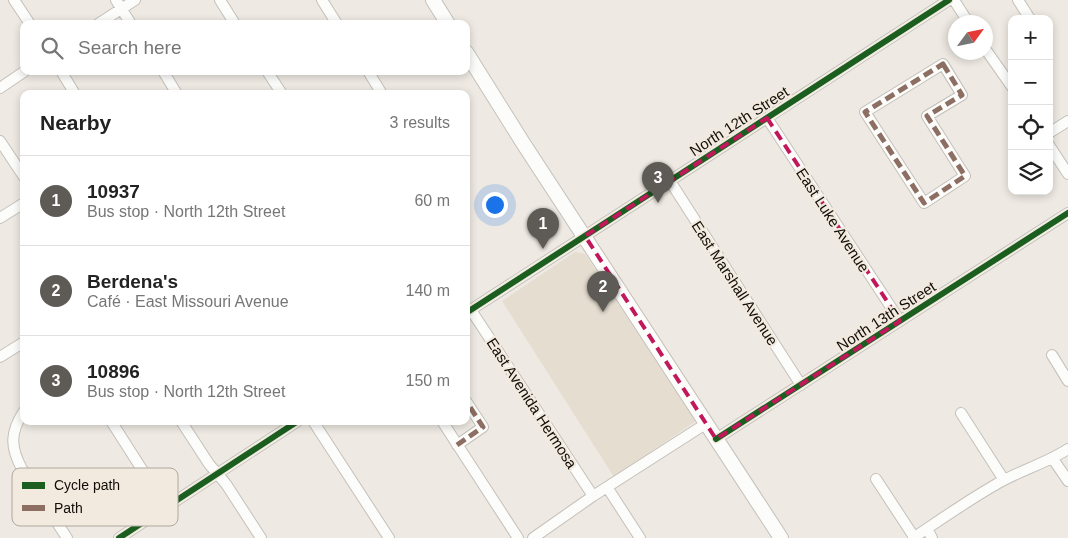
<!DOCTYPE html>
<html lang="en">
<head>
<meta charset="utf-8">
<style>
	body { margin:0; font-family:Arial,sans-serif; background:#f6f6f6; color:#222 }
	.controls { position:absolute; right:15px; top:15px; display:grid; overflow:hidden; border-radius:10px; box-shadow:0 2px 8px #0003 }
	.controls button { width:45px; height:45px; display:grid; place-items:center; padding:0; border:0; border-bottom:1px solid #e0e0e0; background:#fff; color:#222; font:25px sans-serif }
	.compass { position:absolute; left:948px; top:15px; width:45px; height:45px; border-radius:50%; background:#fff; box-shadow:0 2px 8px #0003; rotate:57deg }
	.you { position:absolute; left:494px; top:204px; width:18px; height:18px; margin:-12px; border:4px solid #fff; border-radius:50%; background:#1a73e8; box-shadow:0 0 0 8px #1a73e833 }
	.badge { display:grid; place-items:center; width:32px; height:32px; border-radius:50%; background:#5e5a55; color:#fff; font-size:16px; font-weight:700 }
	.pin { position:absolute; translate:-50% -41px; filter:drop-shadow(0 1px 2px #0008) }
	.pin::after { content:''; position:absolute; top:26px; width:18px; height:15px; background:inherit; clip-path:polygon(0 0,100% 0,50% 100%) }
	.list { margin:0; padding:0; list-style:none }
	h2 { display:flex; justify-content:space-between; align-items:center; height:65px; margin:0; padding:0 20px; font-size:21px }
	h2 small { font-size:16px; font-weight:400; color:#767676 }
	.list li { display:grid; grid-template-columns:32px 1fr auto; gap:15px; align-items:center; box-sizing:border-box; height:90px; padding:0 20px; border-top:1px solid #e0e0e0 }
	.list b { display:block; font-size:19px; white-space:nowrap }
	.list p { margin:0; font-size:16px; white-space:nowrap; color:#767676 }
	.list em { font-size:16px; font-style:normal; color:#767676 }
	.icon { flex:none; width:28px; height:28px; fill:none; stroke:currentColor; stroke-width:2; stroke-linecap:round; stroke-linejoin:round }
	.map { position:relative; flex:none; width:1068px; height:538px; overflow:hidden }
	.search { position:absolute; background:#fff; box-shadow:0 2px 8px #0003; left:20px; top:20px; width:450px; height:55px; display:flex; align-items:center; gap:12px; box-sizing:border-box; padding:0 18px; border-radius:10px; color:#767676; font-size:19px }
	.panel { position:absolute; background:#fff; box-shadow:0 2px 8px #0003; left:20px; top:90px; width:450px; height:335px; border-radius:10px }
	.map>svg:first-child { display:block }
	.built { fill:#e5ddd0 }
	.lines { fill:none; stroke-linecap:round; stroke-linejoin:round }
	.minor-casing { stroke:#c4c0ba; stroke-width:12 }
	.major-casing { stroke:#c4c0ba; stroke-width:16 }
	.minor { stroke:#fcfcfb; stroke-width:10 }
	.major { stroke:#fcfcfb; stroke-width:14 }
	.quiet { stroke:#8d6e63; stroke-width:5; stroke-dasharray:10 5; stroke-linecap:butt }
	.cycleway-casing { stroke:#f2eade; stroke-width:9 }
	.cycleway { stroke:#1b5e20; stroke-width:6 }
	.marked { fill:none; stroke:#c2185b; stroke-width:4; stroke-dasharray:10 6; stroke-linejoin:round }
	.labels { text-anchor:middle; dominant-baseline:central; stroke-width:4.5; stroke-linejoin:round; paint-order:stroke }
	.street-label { font-size:15px; fill:#100d09; stroke:#f2eade }
	.key { fill:#f2eade; stroke:#aea89e; stroke-width:1 }
	.key-label { font-size:14px; fill:#100d09 }
</style>
</head>
<body>
<div class="map">
<svg width="1068" height="538" viewBox="0 0 1068 538">
	<rect width="100%" height="100%" fill="#eee9e2"/>
	<path class="built" d="M575,252l10,2 111,167 -82,56 -112,-176z"/>
	<g class="lines">
		<defs>
			<path id="minor" d="M14,0l16,24
				M116,0l15,24
				M220,0l15,24
				M322,0l15,24
				M954,0l14,22
				M1018,0l12,19
				M98,24l37,-24
				M986,50l26,37
				M943,64l19,31 -35,21 38,60 -41,27 -59,-91z
				M61,71l14,23
				M163,71l14,23
				M267,71l15,23
				M368,71l14,23
				M0,88l25,-17
				M767,118l133,203
				M1049,133l19,-12
				M0,141l24,36
				M1049,145l19,29
				M670,181l131,204
				M0,218l24,-15
				M471,310l122,186
				M466,313l483,-313
				M1052,355l16,26
				M0,357l24,-15
				M24,411c-14,21 -14,36 -2,58l45,69
				M961,413l43,67
				M111,421l55,86
				M181,421l28,43 17,20 35,54
				M313,421l76,117
				M442,421l76,117
				M716,439l352,-226
				M457,445l26,-18 -17,-26
				M1053,459l15,22
				M876,479l38,58
				M607,487l33,51
				M927,529l5,9
				M119,538l179,-117
				M533,538l60,-42 114,-73
				M913,538c27,-18 54,-37 82,-53 23,-14 50,-21 73,-36"/>
			<path id="major" d="M433,0l15,24
				M466,52l57,91 258,395"/>
		</defs>
		<use href="#minor" class="minor-casing"/>
		<use href="#major" class="major-casing"/>
		<use href="#minor" class="minor"/>
		<use href="#major" class="major"/>
		<path class="quiet" d="M943,64l19,31 -35,21 38,60 -41,27 -59,-91z
			M457,445l26,-18 -17,-26"/>
		<defs>
			<path id="cycleway" d="M466,313l483,-313
				M716,439l352,-226
				M119,538l179,-117"/>
		</defs>
		<use href="#cycleway" class="cycleway-casing"/>
		<use href="#cycleway" class="cycleway"/>
	</g>
	<path class="marked" d="M767,118l133,203 -184,118 -131,-203z"/>
	<g class="labels">
		<g class="street-label">
			<text transform="translate(739 121) rotate(-33)">North 12th Street</text>
			<text transform="translate(833 220) rotate(57)">East Luke Avenue</text>
			<text transform="translate(735 283) rotate(57)">East Marshall Avenue</text>
			<text transform="translate(886 316) rotate(-33)">North 13th Street</text>
			<text transform="translate(532 403) rotate(57)">East Avenida Hermosa</text>
		</g>
	</g>
	<rect x="12" y="468" width="166" height="58" rx="8" class="key"/>
	<rect x="22" y="482" width="23" height="7" fill="#1b5e20"/>
	<rect x="22" y="505" width="23" height="6" fill="#8d6e63"/>
	<g class="key-label">
		<text x="54" y="490">Cycle path</text>
		<text x="54" y="513">Path</text>
	</g>
</svg>
<div class="controls">
<button>+</button>
<button>−</button>
<button><svg class="icon" aria-label="locate" viewBox="0 0 24 24"><circle cx="12" cy="12" r="6"/><path d="M12 2v4M12 18v4M2 12h4M18 12h4"/></svg></button>
<button><svg class="icon" aria-label="layers" viewBox="0 0 24 24"><path d="M12 4l9 5-9 5-9-5zM3 14l9 5 9-5"/></svg></button>
</div>
<svg class="compass" viewBox="-18 -18 36 36"><path d="M0-13l5 13h-10z" fill="#e53935"/><path d="M0 13l5-13h-10z" fill="#767676"/></svg>
<div class="you"></div>
<div class="pin badge" style="left:543px;top:249px">1</div>
<div class="pin badge" style="left:603px;top:312px">2</div>
<div class="pin badge" style="left:658px;top:203px">3</div>
<div class="search"><svg class="icon" aria-label="search" viewBox="0 0 24 24"><circle cx="10" cy="10" r="6"/><path d="M15 15l6 6"/></svg>Search here</div>
<section class="panel">
<h2>Nearby<small>3 results</small></h2>
<ul class="list">
<li><span class="badge">1</span><div><b>10937</b><p>Bus stop · North 12th Street</p></div><em>60 m</em></li>
<li><span class="badge">2</span><div><b>Berdena's</b><p>Café · East Missouri Avenue</p></div><em>140 m</em></li>
<li><span class="badge">3</span><div><b>10896</b><p>Bus stop · North 12th Street</p></div><em>150 m</em></li>
</ul>
</section>
</div>
</body>
</html>
